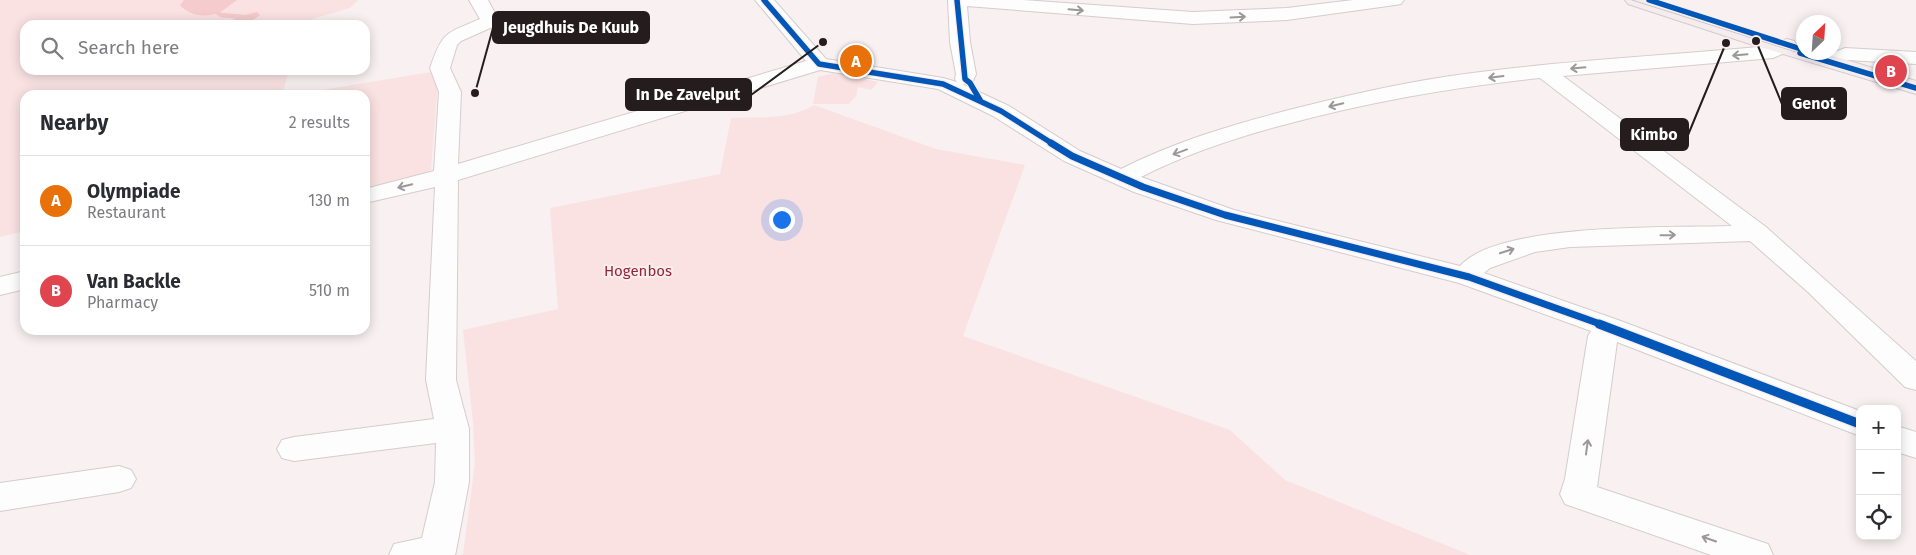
<!DOCTYPE html>
<html lang="en">
<head>
<meta charset="utf-8">
<style>
	body { margin:0; font-family:"Fira Sans",sans-serif; background:#f7f7f7; color:#2b2b33 }
	.controls { position:absolute; right:15px; bottom:15px; display:grid; overflow:hidden; border-radius:10px; box-shadow:0 2px 12px #0003 }
	.controls button { width:45px; height:45px; display:grid; place-items:center; padding:0; border:0; border-bottom:1px solid #e1e1e2; background:#fff; color:#2b2b33; font:25px sans-serif }
	.compass { position:absolute; left:1796px; top:15px; width:45px; height:45px; border-radius:50%; background:#fff; box-shadow:0 2px 12px #0003; rotate:25deg }
	.you { position:absolute; left:781px; top:219px; width:18px; height:18px; margin:-12px; border:4px solid #fff; border-radius:50%; background:#1a73e8; box-shadow:0 0 0 8px #1a73e833 }
	.badge { display:grid; place-items:center; width:32px; height:32px; border-radius:50%; background:#ea580c; color:#fff; font-size:16px; font-weight:700 }
	.pin { position:absolute; translate:-50% -50%; border:2px solid #fff; box-shadow:0 1px 5px #0006 }
	.list { margin:0; padding:0; list-style:none }
	h2 { display:flex; justify-content:space-between; align-items:center; height:65px; margin:0; padding:0 20px; font-size:21px }
	h2 small { font-size:16px; font-weight:400; color:#7c7c81 }
	.list li { display:grid; grid-template-columns:32px 1fr auto; gap:15px; align-items:center; box-sizing:border-box; height:90px; padding:0 20px; border-top:1px solid #e1e1e2 }
	.list b { display:block; font-size:19px; white-space:nowrap }
	.list p { margin:0; font-size:16px; white-space:nowrap; color:#7c7c81 }
	.list em { font-size:16px; font-style:normal; color:#7c7c81 }
	.icon { flex:none; width:28px; height:28px; fill:none; stroke:currentColor; stroke-width:2; stroke-linecap:round; stroke-linejoin:round }
	.map { position:relative; flex:none; width:1916px; height:555px; overflow:hidden }
	.search { position:absolute; background:#fff; box-shadow:0 2px 12px #0003; left:20px; top:20px; width:350px; height:55px; display:flex; align-items:center; gap:12px; box-sizing:border-box; padding:0 18px; border-radius:15px; color:#7c7c81; font-size:19px }
	.panel { position:absolute; background:#fff; box-shadow:0 2px 12px #0003; left:20px; top:90px; width:350px; height:245px; border-radius:15px }
	.map>svg:first-child { display:block }
	.green { fill:#fae2e3 }
	.water { fill:#f5cbcd }
	.lines { fill:none; stroke-linecap:round; stroke-linejoin:round }
	.stream { stroke:#f5cbcd; stroke-width:4.5 }
	.minor-casing { stroke:#d5cccd; stroke-width:2 }
	.major-casing { stroke:#d1cccd; stroke-width:2 }
	.minor { fill:#fefdfd; fill-rule:evenodd }
	.major { fill:#f5eded; fill-rule:evenodd }
	.tram { stroke:#cac7c7; stroke-width:1 }
	.cycleway-far2-casing { stroke:#fcedee; stroke-width:8 }
	.cycleway-far1-casing { stroke:#fcedee; stroke-width:10 }
	.cycleway-casing { stroke:#fcedee; stroke-width:12 }
	.cycleway-far2 { stroke:#0057b8; stroke-width:5.5 }
	.cycleway-far1 { stroke:#0057b8; stroke-width:7 }
	.cycleway { stroke:#0057b8; stroke-width:9 }
	.oneway { stroke:#9c9898 }
	.labels { text-anchor:middle; dominant-baseline:central; stroke-width:4; stroke-linejoin:round; paint-order:stroke }
	.park-label { font-size:15px; fill:#91283a; stroke:#fcedee }
	.leader { fill:none; stroke:#251d1d; stroke-width:2 }
	.callout-dot { fill:#251d1d; stroke:#fcedee; stroke-width:2 }
	.callout { fill:#251d1d; stroke:#251d1d; stroke-width:2 }
	.callout-label { font-size:16px; text-anchor:middle; font-weight:bold; fill:#fff }
</style>
</head>
<body>
<div class="map">
<svg width="1916" height="555" viewBox="0 0 1916 555">
	<rect width="100%" height="100%" fill="#f8f0f1"/>
	<path class="green" d="M0,0h358l-8,8 -38,11 3,6h-290v45h264l-7,25h-257v136l-25,6z
		M431,72l7,10 -7,88 -32,12 -34,8v-95h-73z
		M838,72c14,2 26,7 40,10l-7,8 -13,-3 -2,9 -7,8h-36l5,-27z
		M814,105l122,44 89,16 -62,171 267,94 55,50 185,75h-1007l12,-92 -2,-41 -10,-92 95,-21 -8,-101 170,-34 11,-56c27,-1 59,2 83,-13z"/>
	<path class="water" d="M184,0h53c-6,4 -13,11 -20,13 -12,5 -29,2 -37,-8z
		M257,12l3,3c-11,9 -21,10 -34,10v-2l15,-7z"/>
	<g class="lines">
		<path class="stream" d="M208,0v6l13,9 23,2 -14,8"/>
		<defs>
			<path id="minor" d="M469,0h19l11,21 -2,4 -36,16 -4,4 -7,23 11,24 -3,72 348,-103 -51,-61h19l52,59 117,19 14,4 -2,-3 1,-5 -6,-32 -2,-42h75l170,12 94,-4 66,-8h51l-3,4 -6,1 -108,15 -94,4 -226,-18 3,36 6,32 -4,9 -10,1 47,22 71,45 41,18c53,-27 110,-44 168,-59 51,-13 103,-25 155,-33 108,-16 217,-21 325,-31l18,-7 7,2 3,4 -3,4 -21,9 -210,18 203,151 150,134v29l-11,-3 -97,-95 -58,-51 -180,6 -35,5 -45,16 -6,5 134,47 242,91v25l-243,-94 -20,145 171,57 5,11h-62l-146,-51 -5,-10 5,-15 23,-143 3,-5 -132,-48 -243,-63 -82,-28 -70,-31 -71,-45 -55,-27 -118,-19 -362,110 -2,200 13,49v53l-13,69 -1,4h-66l5,-11 28,-6 13,-56 1,-39 -142,18 -12,-3 -5,-9 5,-9 12,-3 140,-18 -8,-39 9,-193 -70,16v-14l69,-18 5,-79 -9,-24c13,-37 15,-34 50,-49zM1540,78l192,148c-60,2 -233,-4 -272,40l-226,-56 -93,-33c45,-23 93,-39 142,-52 85,-23 170,-38 257,-47z
				M1845,48l71,4v12l-68,-4 -18,7 -7,-2 -3,-4 3,-4z
				M25,271v18l-25,6v-18z
				M1897,426l19,6v26l-19,-6z
				M119,466l12,4 5,9 -5,9 -12,4 -119,19v-28z"/>
			<path id="major" d="M1625,0h27l152,48v4h16l96,29v13l-166,-50 -122,-40z"/>
		</defs>
		<use href="#minor" class="minor-casing"/>
		<use href="#major" class="major-casing"/>
		<use href="#minor" class="minor"/>
		<use href="#major" class="major"/>
		<path class="tram" d="M1632,0l284,90"/>
		<defs>
			<path id="cycleway-far2" d="M764,0l55,64 124,20 58,27 52,33
				M957,0l8,79 5,4 10,17
				M1649,0l155,50
				M1800,53l116,35"/>
			<path id="cycleway-far1" d="M1051,143l21,13 71,31 82,28 244,62 134,48"/>
			<path id="cycleway" d="M1599,324l261,100"/>
		</defs>
		<use href="#cycleway-far2" class="cycleway-far2-casing"/>
		<use href="#cycleway-far1" class="cycleway-far1-casing"/>
		<use href="#cycleway" class="cycleway-casing"/>
		<use href="#cycleway-far2" class="cycleway-far2"/>
		<use href="#cycleway-far1" class="cycleway-far1"/>
		<use href="#cycleway" class="cycleway"/>
	</g>
	<defs><path id="oneway-shaft" d="M-6 0H5M1.5-3L5.5 0L1.5 3" fill="none" stroke-width="1.6" stroke-linecap="round" stroke-linejoin="round" transform="scale(1.25)"/></defs>
	<g class="oneway">
		<use href="#oneway-shaft" transform="translate(1076 10) rotate(5)"/>
		<use href="#oneway-shaft" transform="translate(1238 17) rotate(-3)"/>
		<use href="#oneway-shaft" transform="translate(1740 55) rotate(175)"/>
		<use href="#oneway-shaft" transform="translate(1578 68) rotate(175)"/>
		<use href="#oneway-shaft" transform="translate(1496 77) rotate(173)"/>
		<use href="#oneway-shaft" transform="translate(1336 105) rotate(167)"/>
		<use href="#oneway-shaft" transform="translate(1180 152) rotate(160)"/>
		<use href="#oneway-shaft" transform="translate(405 186) rotate(166)"/>
		<use href="#oneway-shaft" transform="translate(1668 235) rotate(-1)"/>
		<use href="#oneway-shaft" transform="translate(1507 251) rotate(-18)"/>
		<use href="#oneway-shaft" transform="translate(1587 447) rotate(-82)"/>
		<use href="#oneway-shaft" transform="translate(1709 539) rotate(-161)"/>
	</g>
	<g class="labels">
		<g class="park-label">
			<text x="638" y="271">Hogenbos</text>
		</g>
	</g>
	<path class="leader" d="M475 93L493 28M823 42L751 95M1756 41L1782 104M1726 43L1688 135"/>
	<g class="callout-dot">
		<circle cx="475" cy="93" r="5"/>
		<circle cx="823" cy="42" r="5"/>
		<circle cx="1756" cy="41" r="5"/>
		<circle cx="1726" cy="43" r="5"/>
	</g>
	<g class="callout">
		<rect x="493" y="12" width="156" height="31" rx="5"/>
		<rect x="626" y="79" width="125" height="31" rx="5"/>
		<rect x="1782" y="88" width="64" height="31" rx="5"/>
		<rect x="1621" y="119" width="67" height="31" rx="5"/>
	</g>
	<g class="callout-label">
		<text x="571" y="33">Jeugdhuis De Kuub</text>
		<text x="688" y="100">In De Zavelput</text>
		<text x="1814" y="109">Genot</text>
		<text x="1654" y="140">Kimbo</text>
	</g>
</svg>
<div class="controls">
<button>+</button>
<button>−</button>
<button><svg class="icon" aria-label="locate" viewBox="0 0 24 24"><circle cx="12" cy="12" r="6"/><path d="M12 2v4M12 18v4M2 12h4M18 12h4"/></svg></button>
</div>
<svg class="compass" viewBox="-18 -18 36 36"><path d="M0-13l5 13h-10z" fill="#e53935"/><path d="M0 13l5-13h-10z" fill="#7c7c81"/></svg>
<div class="you"></div>
<div class="pin badge" style="left:856px;top:61px;background:#e8710a">A</div>
<div class="pin badge" style="left:1891px;top:71px;background:#e0444e">B</div>
<div class="search"><svg class="icon" aria-label="search" viewBox="0 0 24 24"><circle cx="10" cy="10" r="6"/><path d="M15 15l6 6"/></svg>Search here</div>
<section class="panel">
<h2>Nearby<small>2 results</small></h2>
<ul class="list">
<li><span class="badge" style="background:#e8710a">A</span><div><b>Olympiade</b><p>Restaurant</p></div><em>130 m</em></li>
<li><span class="badge" style="background:#e0444e">B</span><div><b>Van Backle</b><p>Pharmacy</p></div><em>510 m</em></li>
</ul>
</section>
</div>
</body>
</html>
